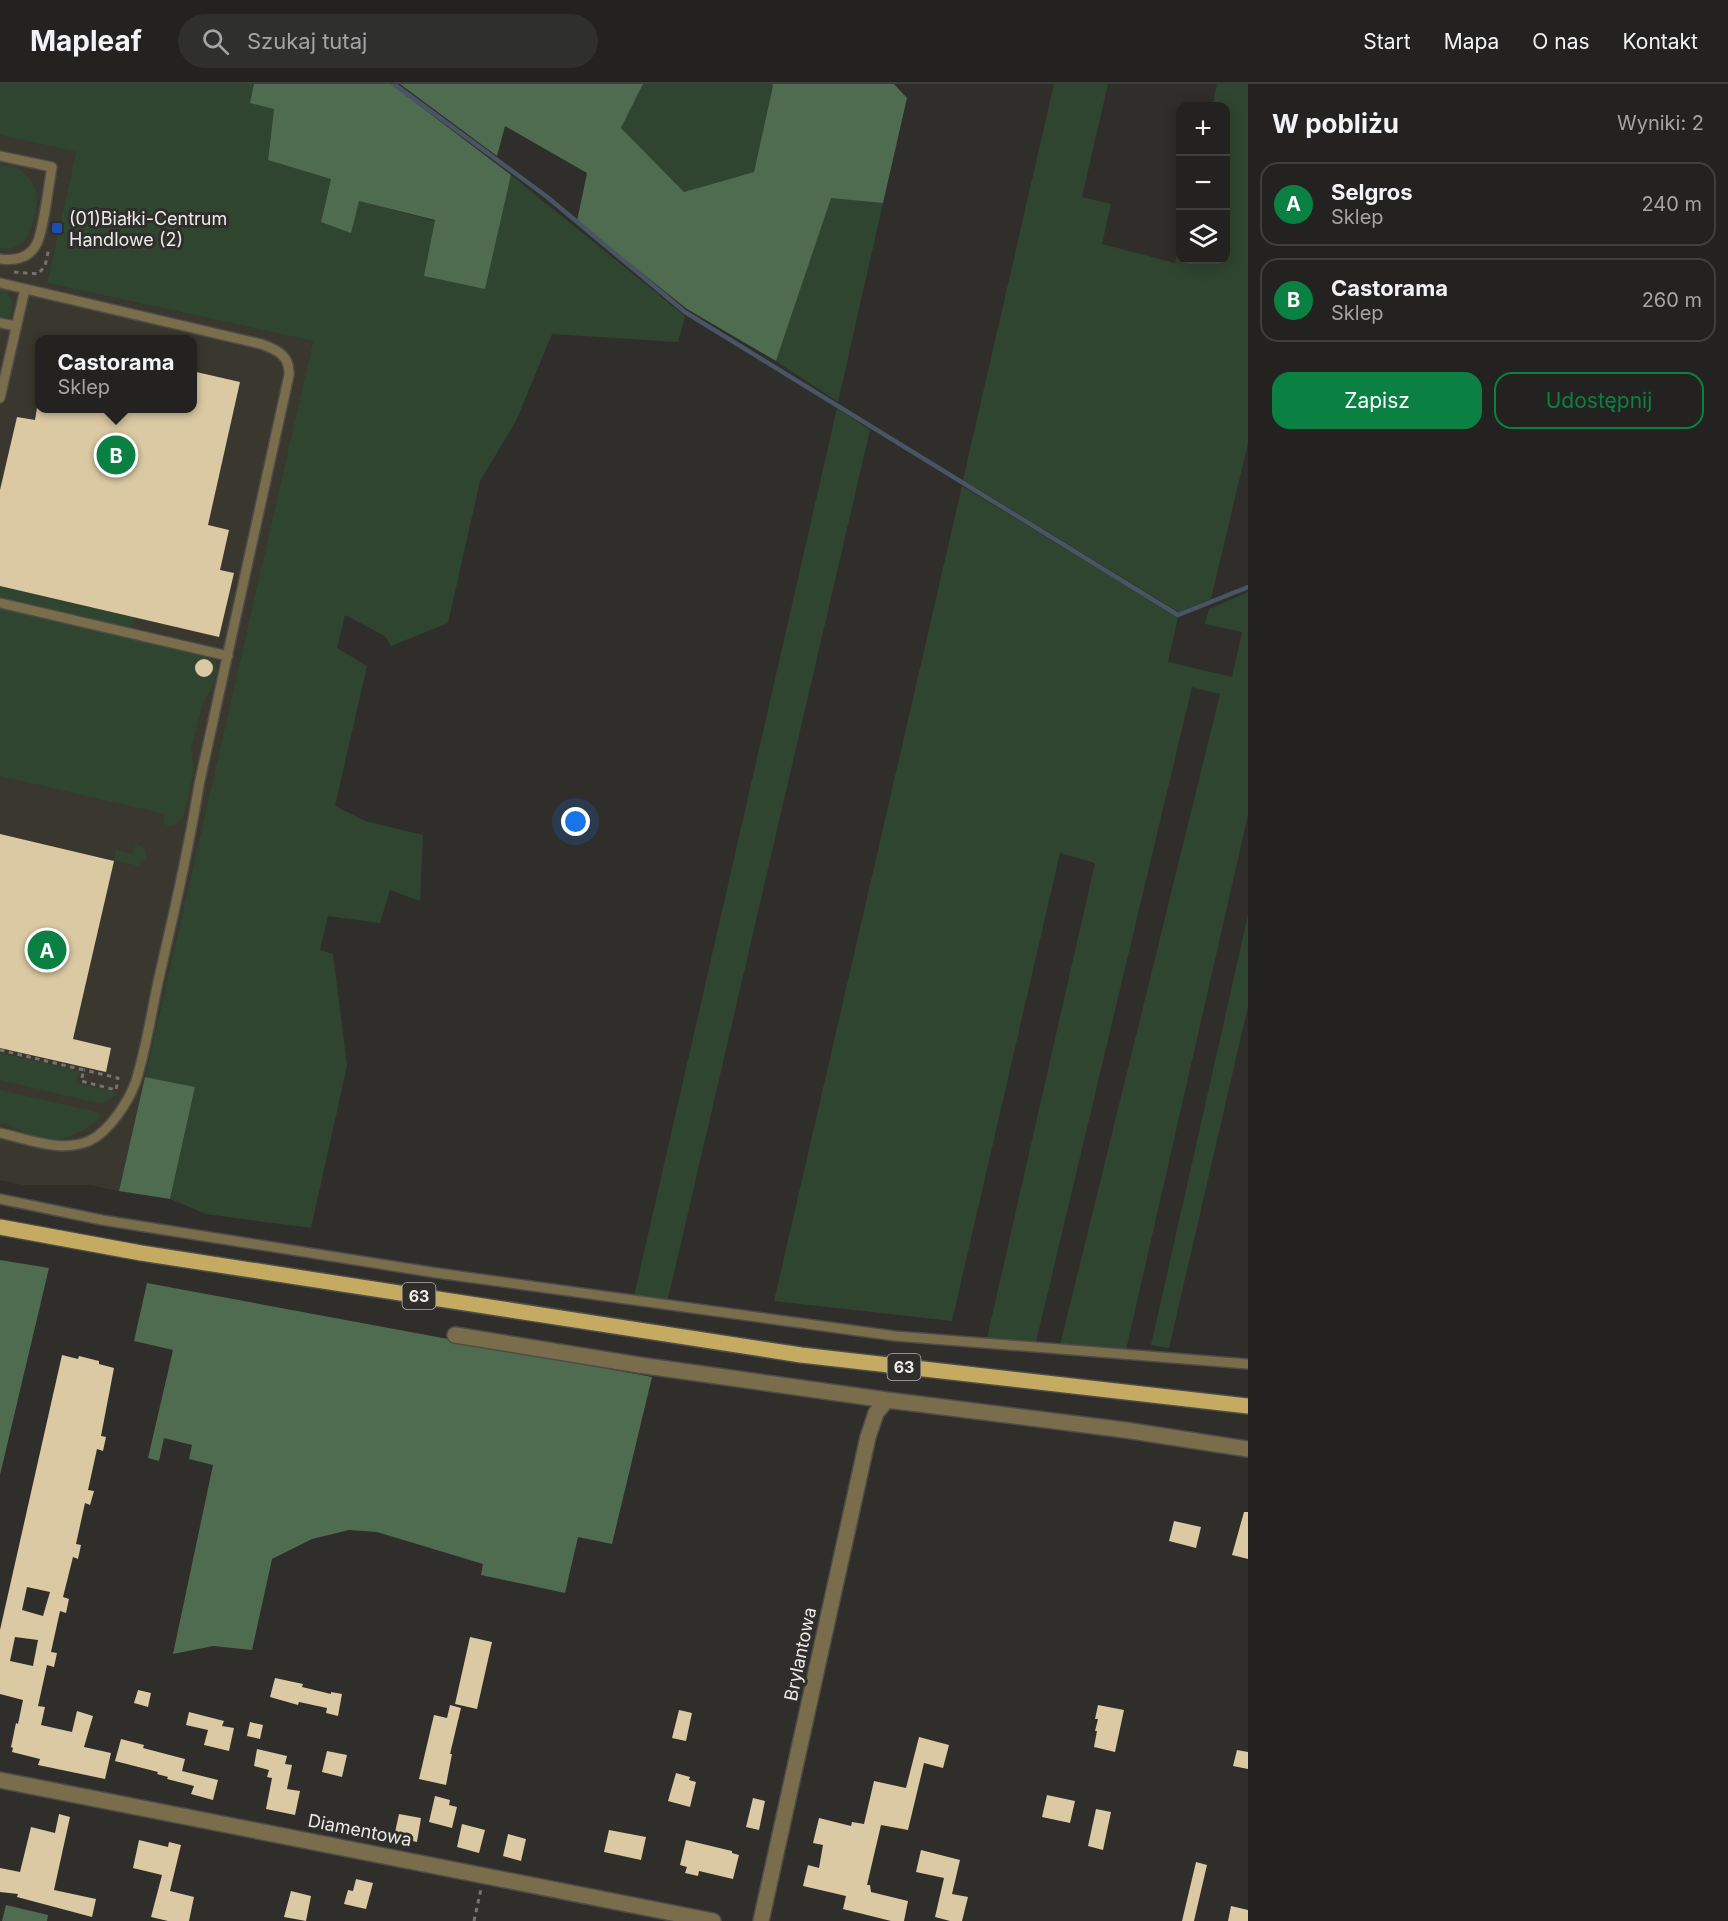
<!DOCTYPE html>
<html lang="pl">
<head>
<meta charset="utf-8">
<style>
	body { margin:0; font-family:Inter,sans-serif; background:#2f2f2d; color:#f1f3f6 }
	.controls { position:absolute; right:18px; top:18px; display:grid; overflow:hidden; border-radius:12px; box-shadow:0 3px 15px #0003 }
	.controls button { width:54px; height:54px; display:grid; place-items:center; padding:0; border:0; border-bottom:2px solid #403f3e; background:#232220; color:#f1f3f6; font:30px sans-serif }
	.you { position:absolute; left:576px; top:738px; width:21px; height:21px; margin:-15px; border:4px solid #fff; border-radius:50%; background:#1a73e8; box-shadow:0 0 0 9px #1a73e833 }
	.badge { display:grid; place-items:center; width:39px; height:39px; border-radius:50%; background:#0b8043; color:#fff; font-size:20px; font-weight:700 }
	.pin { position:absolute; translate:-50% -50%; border:3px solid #fff; box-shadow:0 2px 6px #0006 }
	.popup { position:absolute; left:35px; top:251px; width:162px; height:78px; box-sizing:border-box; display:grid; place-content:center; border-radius:12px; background:#232220; filter:drop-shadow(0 2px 4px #0005); font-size:20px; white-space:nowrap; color:#a3a4a5 }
	.popup b { font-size:22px; color:#f1f3f6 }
	.popup::after { content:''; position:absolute; left:50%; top:100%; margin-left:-12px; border:12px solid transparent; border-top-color:#232220 }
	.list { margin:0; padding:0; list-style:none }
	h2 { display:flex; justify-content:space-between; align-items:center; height:78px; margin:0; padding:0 24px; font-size:26px }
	h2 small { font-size:20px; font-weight:400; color:#a3a4a5 }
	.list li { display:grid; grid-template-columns:39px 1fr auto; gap:18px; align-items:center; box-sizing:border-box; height:84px; margin:0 12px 12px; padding:0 12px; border:2px solid #403f3e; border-radius:18px }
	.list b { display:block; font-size:22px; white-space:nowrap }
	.list p { margin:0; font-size:20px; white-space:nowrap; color:#a3a4a5 }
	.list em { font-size:20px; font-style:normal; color:#a3a4a5 }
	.actions { display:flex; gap:12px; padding:18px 24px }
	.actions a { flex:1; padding:14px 0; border:2px solid #0b8043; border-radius:18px; text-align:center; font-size:21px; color:#0b8043 }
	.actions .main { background:#0b8043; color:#fff }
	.icon { flex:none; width:33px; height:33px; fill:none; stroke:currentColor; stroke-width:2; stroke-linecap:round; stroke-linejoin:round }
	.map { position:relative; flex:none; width:1248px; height:1837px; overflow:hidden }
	header { display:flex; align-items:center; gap:36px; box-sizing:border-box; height:84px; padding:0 30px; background:#232220; border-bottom:2px solid #403f3e }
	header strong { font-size:28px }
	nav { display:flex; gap:33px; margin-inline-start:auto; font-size:21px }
	.search { width:420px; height:54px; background:#2f2f2d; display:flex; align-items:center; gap:15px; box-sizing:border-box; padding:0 21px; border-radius:33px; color:#a3a4a5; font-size:22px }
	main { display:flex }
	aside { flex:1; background:#232220 }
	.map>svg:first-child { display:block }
	.built { fill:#3a372e; fill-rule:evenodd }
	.green { fill:#304530; fill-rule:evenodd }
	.forest { fill:#4f6c50 }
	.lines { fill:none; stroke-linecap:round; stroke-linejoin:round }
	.stream { stroke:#485565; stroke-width:4.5 }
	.building { fill:#dbc9a3; fill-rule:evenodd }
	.lane-casing { stroke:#4d4c49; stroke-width:12 }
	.street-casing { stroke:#4d4c49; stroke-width:18 }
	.primary-casing { stroke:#4d4c49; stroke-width:18 }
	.path { stroke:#747371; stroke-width:3; stroke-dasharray:4.5 4.5; stroke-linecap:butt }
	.lane { stroke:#796d4b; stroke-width:9 }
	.street { stroke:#796d4b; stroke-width:15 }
	.primary { stroke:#c4ab61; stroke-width:15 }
	.transit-dot { fill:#1a4fb4; stroke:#2f2e2b; stroke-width:2 }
	.labels { text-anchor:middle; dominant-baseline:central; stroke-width:6; stroke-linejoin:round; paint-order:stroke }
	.shield { fill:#2f2e2b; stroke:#b3b2b0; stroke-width:1.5 }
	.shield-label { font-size:16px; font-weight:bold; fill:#ecebe9 }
	.poi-label { font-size:18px; fill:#ecebe9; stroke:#2f2e2b; text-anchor:start }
	.street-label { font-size:18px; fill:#ecebe9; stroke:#2f2e2b }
</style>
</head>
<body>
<header>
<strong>Mapleaf</strong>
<div class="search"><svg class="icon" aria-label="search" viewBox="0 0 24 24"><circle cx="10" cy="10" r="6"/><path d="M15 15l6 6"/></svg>Szukaj tutaj</div>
<nav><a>Start</a><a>Mapa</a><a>O nas</a><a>Kontakt</a></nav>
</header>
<main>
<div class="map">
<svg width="1248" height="1837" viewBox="0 0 1248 1837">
	<rect width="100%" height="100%" fill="#2f2e2b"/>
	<path class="built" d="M0,51l76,17 -29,131 266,58 -194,850 -30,-6h-66l-23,-5zM39,256h153v68h-153z"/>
	<path class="green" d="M0,0h254l-3,19 23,6 -6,51 63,18 -10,44 38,-21 76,20 49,68 27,-114 174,141 -7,26 -126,-8 -36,87 -36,60 -32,142 -57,23 -6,-10 -40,-21 -8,33 30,18 -32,140 30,15 58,14 -3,66 -30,-11 -10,33 -52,-7 -8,34 13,4 14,112 -36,162 -105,-14 -36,-15 25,-112 -50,-10 168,-736 -266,-58 29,-131 -76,-17z
		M643,0h129l2,2 -20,86 -70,20 -63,-64z
		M1054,0h54l-26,113 29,7 -9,40 73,19 5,-23v20h46v-154h-14l5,-22h31v359l-37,156 -32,13 -216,-132z
		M0,80c7,2 16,2 22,7 7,6 13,15 15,24 2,11 -6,40 -15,48 -5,5 -15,6 -22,6z
		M831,113l52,6 -45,199 -62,-41z
		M0,205l6,2 7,11 -3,15h-10z
		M837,324l33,22 -199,856 -4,15 -33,-5z
		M962,402l216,131 -10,45 64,15 10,-45 -37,-8 4,-15 39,-17v223l-122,535 -66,-5 160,-651 -28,-7 -156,655 -49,-4 108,-475 -35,-10 -108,468 -178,-20z
		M0,502l134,31 -3,12 -131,-30z
		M0,524l208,48 8,5 1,9 -3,13 -11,21 -12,44 3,22 -11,48c-5,6 -12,11 -20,5l2,-9 -165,-38zM199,575h7l7,7 -1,6 -6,5 -6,-1 -5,-5v-6z
		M136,759l9,6 2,12 -6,-2 -1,7 -26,-5 2,-11 17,4z
		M1248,831v91l-79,342 -18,-3z
		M0,969l79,18 -3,12 40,9 -2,4 -12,8 -102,-24z
		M0,1006l97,22 4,5c-17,15 -42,29 -66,20 -12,-5 -22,-12 -35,-15z"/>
	<path class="forest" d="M254,0h137l120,91 -26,114 -61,-13 11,-56 -76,-19 -8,32 -30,-11 10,-43 -63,-19 6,-51 -24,-6z
		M400,0h243l-22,44 63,64 70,-20 19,-86 -1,-2h122l13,14 -24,105 -52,-5 -55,163 -89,-52 -110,-88 10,-48 -82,-47 -8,30z
		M145,993l50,10 -25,112 -51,-8z
		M0,1176l49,8 -49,207z
		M147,1199l505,94 -40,167 -34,-7 -13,56 -84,-18 2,-11 -106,-32 -28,-2 -37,9 -40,20 -20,91 -39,-4 -40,8 40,-189 -24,-6 3,-14 -28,-7 -5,23 -11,-3 25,-108 -39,-9z
		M6,1821l42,10 -1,6h-45z"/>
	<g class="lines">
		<path class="stream" d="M394,0l152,112 139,116 493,303 70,-28"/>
	</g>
	<path class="building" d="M192,287l48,11 -32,143 21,5 -9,40 14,3 -15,64 -219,-51v-96l17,-73 18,3 2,-12h155z
		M195 584a9 9 0 1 1 18 0a9 9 0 1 1-18 0Z
		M0,750l114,27 -41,178 38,9 -5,24 -106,-24z
		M62,1271l16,4 1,-3 20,5v3l15,4 -13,68 5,1 -3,14 -6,-2 -9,41 6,1 -4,14 -5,-2 -9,41 5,1 -3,14 -5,-2 -10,40 6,2 -3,14 -6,-2 -9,41 6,1 -3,14 -7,-2 -9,41 7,1 -4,18 31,7 5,-21 16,5 -9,31 27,6 -6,26 -67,-14 2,-6 -28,-7 1,-4 -2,-1 5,-24 2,1 5,-24 -23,-6v-64zM27,1503l23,5 -7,24 -21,-6zM15,1553l23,3 -5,26 -23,-5z
		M1244,1428h4v47l-16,-4z
		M1174,1437l27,6 -5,21 -27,-7z
		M470,1553l22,5 -15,67 -22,-5z
		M275,1594l28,6 -1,3 29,7v-2l11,2 -4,22 -12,-3 1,-5 -28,-6 -1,3 -28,-8z
		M138,1606l13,3 -3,14 -14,-4z
		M450,1621l11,3 -11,46h2l-6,31 -27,-6 15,-64 13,3z
		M1098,1621l26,5 -9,42 -21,-5 3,-16h-2l3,-12h-3z
		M679,1626l13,3 -6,28 -14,-3z
		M189,1628l35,9 -2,5 12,2 -5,23 -25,-6 4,-15 -22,-5z
		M250,1638l13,3 -3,14 -13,-3z
		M919,1653l30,8 -6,23 -19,-5 -16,67 -27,-5 -14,60h3l1,7 37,9 -4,20h-13l-48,-12 3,-13 -43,-10 5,-21 11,3 4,-23 -10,-2 6,-25 32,8 1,-4 12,2 10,-43 32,7z
		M121,1655l23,6 -1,3 42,11 -3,12 36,9 -5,20 -22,-6 3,-8 -27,-7 1,-2 -11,-3 1,-2 -43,-11z
		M257,1665l30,7 -2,8 7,1 -5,24 13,2 -5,24 -29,-6 6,-31 -5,-1 2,-7 -15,-4z
		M1237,1666l11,2v17l-15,-3z
		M327,1667l20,4 -5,22 -20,-5z
		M676,1689l14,4 -1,3 7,2 -6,25 -22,-6z
		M1047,1711l28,6 -5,22 -28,-6z
		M435,1712l15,4 -1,5 8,2 -5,21 -23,-6z
		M753,1714l12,3 -6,29 -13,-3z
		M1096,1725l15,3 -8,38 -15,-4z
		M59,1730l11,3 -16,73 42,9 -4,18 -75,-20 1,-3 -18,-2v-24l20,4 11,-45 24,6z
		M399,1730l22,4 -4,24 -23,-5z
		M462,1740l23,6 -6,23 -22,-6z
		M609,1746l37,7 -5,23 -37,-8z
		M508,1750l18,5 -5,22 -18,-5z
		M139,1756l29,7 1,-5 12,3 -11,46 24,6 -5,24h-21l-17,-4 11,-42 -29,-7z
		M686,1756l46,11v2l7,2 -6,24 -34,-8 -1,5 -13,-3 2,-6 -7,-2z
		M921,1766l39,10 -8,34 16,3 -6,24h-12l-15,-4 9,-39 -28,-6z
		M1196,1778l11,3 -13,56h-12z
		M356,1795l17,4 -7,26 -22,-5 4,-14 5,1z
		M291,1807l20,5 -5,25 -22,-4z
		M1231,1822l17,4v11h-20z"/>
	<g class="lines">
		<defs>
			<path id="lane" d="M0,72l52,11c-3,15 -9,68 -16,78 -7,13 -22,16 -36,14
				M0,199l261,61c17,6 29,12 28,31l-90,410c-11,67 -26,132 -41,197 -7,33 -12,67 -22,99 -7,20 -27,51 -47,60 -28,12 -61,-2 -89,-8
				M0,239l16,3
				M0,314l25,-109
				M0,519l228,53
				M0,1115l102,21 335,53 458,63 353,28"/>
			<path id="street" d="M455,1251l184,30 248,35
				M0,1696l713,141
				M761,1837l107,-484 8,-24 11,-13 238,30 123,19"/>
			<path id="primary" d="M0,1143l141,26 660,102 447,51"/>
		</defs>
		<use href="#lane" class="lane-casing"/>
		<use href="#street" class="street-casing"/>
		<use href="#primary" class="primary-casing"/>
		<path class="path" d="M14,188l24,2 7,-8 4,-18
			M0,966l84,20 -3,11 35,9 2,-12 -34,-8
			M474,1837l7,-32"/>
		<use href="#lane" class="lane"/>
		<use href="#street" class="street"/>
		<use href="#primary" class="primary"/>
	</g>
	<rect class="transit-dot" x="51" y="138" width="12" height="12" rx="3"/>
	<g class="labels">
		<g class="shield">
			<rect x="402.5" y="1199" width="33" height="26" rx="4.5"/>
			<rect x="887.5" y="1270" width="33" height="26" rx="4.5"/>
		</g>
		<g class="shield-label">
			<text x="419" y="1212">63</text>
			<text x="904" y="1283">63</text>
		</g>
		<g class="poi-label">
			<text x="69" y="134">(01)Białki-Centrum<tspan x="69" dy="21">Handlowe (2)</tspan></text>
		</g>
		<g class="street-label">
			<text transform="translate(800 1570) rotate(-78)">Brylantowa</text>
			<text transform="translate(360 1746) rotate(11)">Diamentowa</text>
		</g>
	</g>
</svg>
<div class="controls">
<button>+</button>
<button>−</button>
<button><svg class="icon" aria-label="layers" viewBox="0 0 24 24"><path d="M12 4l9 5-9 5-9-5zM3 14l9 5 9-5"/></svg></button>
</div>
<div class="you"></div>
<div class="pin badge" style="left:47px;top:866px">A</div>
<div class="pin badge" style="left:116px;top:371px">B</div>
<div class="popup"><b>Castorama</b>Sklep</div>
</div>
<aside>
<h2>W pobliżu<small>Wyniki: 2</small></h2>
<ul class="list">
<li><span class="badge">A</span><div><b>Selgros</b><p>Sklep</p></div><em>240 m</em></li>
<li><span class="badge">B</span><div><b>Castorama</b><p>Sklep</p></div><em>260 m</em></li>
</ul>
<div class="actions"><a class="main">Zapisz</a><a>Udostępnij</a></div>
</aside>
</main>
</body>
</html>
